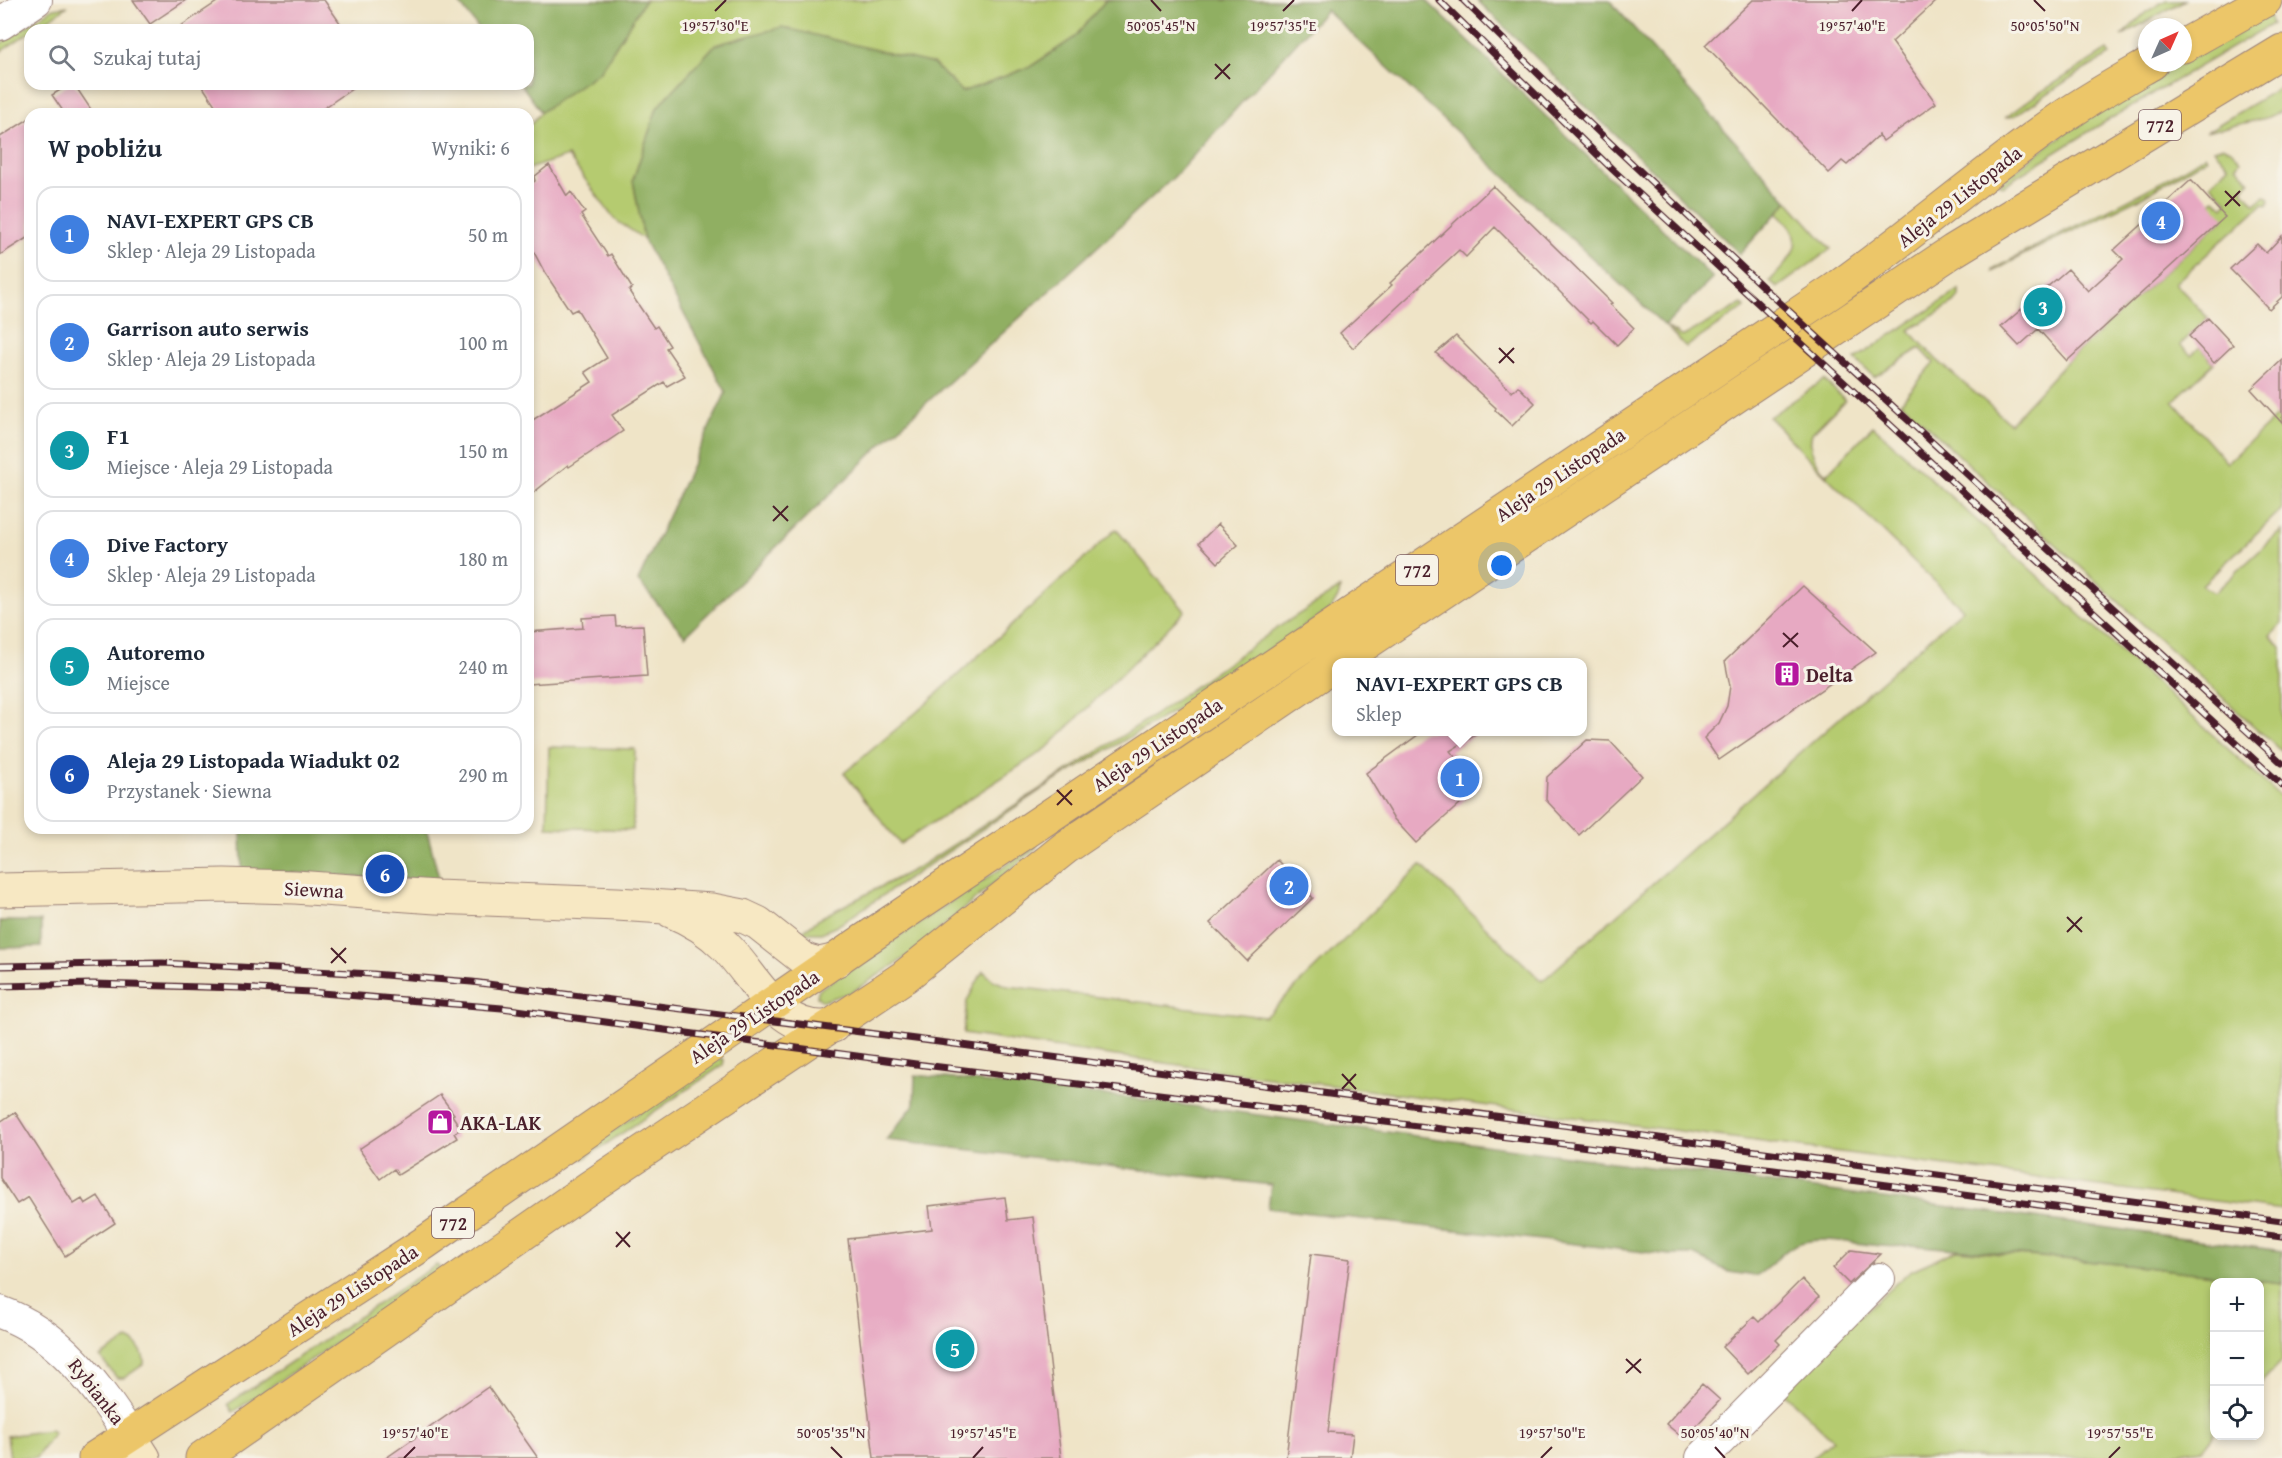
<!DOCTYPE html>
<html lang="pl">
<head>
<meta charset="utf-8">
<style>
	body { margin:0; font-family:"Gentium Book Plus",serif; background:#f6f6f7; color:#1f2937 }
	.controls { position:absolute; right:18px; bottom:18px; display:grid; overflow:hidden; border-radius:12px; box-shadow:0 3px 9px #0003 }
	.controls button { width:54px; height:54px; display:grid; place-items:center; padding:0; border:0; border-bottom:2px solid #e0e1e3; background:#fff; color:#1f2937; font:30px sans-serif }
	.compass { position:absolute; left:2138px; top:18px; width:54px; height:54px; border-radius:50%; background:#fff; box-shadow:0 3px 9px #0003; rotate:45deg }
	.you { position:absolute; left:1502px; top:566px; width:21px; height:21px; margin:-15px; border:4px solid #fff; border-radius:50%; background:#1a73e8; box-shadow:0 0 0 9px #1a73e833 }
	.badge { display:grid; place-items:center; width:39px; height:39px; border-radius:50%; background:#b5179e; color:#fff; font-size:20px; font-weight:700 }
	.pin { position:absolute; translate:-50% -50%; border:3px solid #fff; box-shadow:0 2px 6px #0006 }
	.popup { position:absolute; left:1332px; top:658px; width:255px; height:78px; box-sizing:border-box; display:grid; place-content:center; border-radius:12px; background:#fff; filter:drop-shadow(0 2px 4px #0005); font-size:20px; white-space:nowrap; color:#747a83 }
	.popup b { font-size:22px; color:#1f2937 }
	.popup::after { content:''; position:absolute; left:50%; top:100%; margin-left:-12px; border:12px solid transparent; border-top-color:#fff }
	.list { margin:0; padding:0; list-style:none }
	h2 { display:flex; justify-content:space-between; align-items:center; height:78px; margin:0; padding:0 24px; font-size:26px }
	h2 small { font-size:20px; font-weight:400; color:#747a83 }
	.list li { display:grid; grid-template-columns:39px 1fr auto; gap:18px; align-items:center; box-sizing:border-box; height:96px; margin:0 12px 12px; padding:0 12px; border:2px solid #e0e1e3; border-radius:18px }
	.list b { display:block; font-size:22px; white-space:nowrap }
	.list p { margin:0; font-size:20px; white-space:nowrap; color:#747a83 }
	.list em { font-size:20px; font-style:normal; color:#747a83 }
	.icon { flex:none; width:33px; height:33px; fill:none; stroke:currentColor; stroke-width:2; stroke-linecap:round; stroke-linejoin:round }
	.map { position:relative; flex:none; width:2282px; height:1458px; overflow:hidden }
	.search { position:absolute; background:#fff; box-shadow:0 3px 9px #0003; left:24px; top:24px; width:510px; height:66px; display:flex; align-items:center; gap:15px; box-sizing:border-box; padding:0 21px; border-radius:18px; color:#747a83; font-size:22px }
	.panel { position:absolute; background:#fff; box-shadow:0 3px 9px #0003; left:24px; top:108px; width:510px; height:726px; border-radius:18px }
	.map>svg:first-child { display:block }
	.green { fill:#b5cb6f; stroke:#80754d; stroke-width:1.5 }
	.forest { fill:#90af62; stroke:#6d6746; stroke-width:1.5 }
	.building { fill:#e7a9c2 }
	.lines { fill:none; stroke-linecap:round; stroke-linejoin:round }
	.street-casing { stroke:#9c8279; stroke-width:34 }
	.secondary-casing { stroke:#9c8279; stroke-width:35 }
	.primary-casing { stroke:#9c8279; stroke-width:35 }
	.street { stroke:#fff; stroke-width:32 }
	.secondary { stroke:#f7e8c3; stroke-width:33 }
	.primary { stroke:#ecc669; stroke-width:33 }
	.rail-casing { stroke:#4a1f2b; stroke-width:7 }
	.rail { stroke:#f7f3e8; stroke-width:4.5; stroke-dasharray:14; stroke-linecap:butt }
	.ticks { fill:none; stroke:#4a1f2b; stroke-width:2 }
	.labels { text-anchor:middle; dominant-baseline:central; stroke-width:6; stroke-linejoin:round; paint-order:stroke }
	.shield { fill:#f7f3e8; stroke:#7e5f64; stroke-width:1.5 }
	.shield-label { font-size:18px; font-weight:bold; fill:#4a1f2b }
	.street-label { font-size:20px; fill:#4a1f2b; stroke:#f7f3e8 }
	.poi-label { font-size:20px; font-weight:bold; fill:#4a1f2b; stroke:#f7f3e8; text-anchor:start }
	.ticks-label { font-size:15px; text-anchor:middle; fill:#4a1f2b; stroke:#f7f3e8; stroke-width:6; stroke-linejoin:round; paint-order:stroke }
</style>
</head>
<body>
<div class="map">
<svg width="2282" height="1458" viewBox="0 0 2282 1458">
	<rect width="100%" height="100%" fill="#f7f3e8"/>
	<filter id="ink" filterUnits="userSpaceOnUse"><feTurbulence type="fractalNoise" baseFrequency=".0167" numOctaves="2"/><feDisplacementMap in="SourceGraphic" scale="12" xChannelSelector="R" yChannelSelector="G"/><feConvolveMatrix kernelMatrix="1 2 1 2 8 2 1 2 1" color-interpolation-filters="sRGB"/></filter>
	<filter id="wash" filterUnits="userSpaceOnUse"><feTurbulence type="fractalNoise" baseFrequency=".008" numOctaves="4" result="noise"/><feDisplacementMap in="SourceGraphic" scale="24" xChannelSelector="R" yChannelSelector="G"/><feGaussianBlur stdDeviation="1.35" result="paint"/><feColorMatrix in="noise" values="0 0 0 0 0 0 0 0 0 0 0 0 0 0 0 0 0 1.4 0 .05"/><feComposite in="paint" operator="in"/></filter>
	<g filter="url(#wash)">
		<rect width="100%" height="100%" fill="#efe4c7"/>
		<path class="green" d="M645,0h461l-32,38 -44,29 -68,25 -29,-29 -218,-18 -58,63 -24,72 11,59 -30,-20 -46,-63 -40,13v-41l13,-16 59,-41z
			M2166,0h19l-64,36 25,-24z
			M68,6l-68,46v-8l54,-36z
			M2268,15l4,9 -179,105 -89,56 -2,1 -3,-2 53,-42 73,-47z
			M2107,50l3,5 -36,21 -60,40 -9,2 28,-21z
			M2282,86l-1,25 -15,7 -60,14z
			M2223,146l8,4 10,11 -4,5 13,15 -8,9 13,14 10,-8 4,1 1,4 -3,4 -3,-2 -89,80 33,35 -28,27 11,10 28,-25 3,4 -19,17 11,12 -41,38 54,62 55,-52v98l-80,76 12,8 68,-63v95l-12,11 12,12v104l-381,-350 33,-39 -14,-15 -46,29 -19,-18 104,-69v7l-5,6 -45,27 28,30 73,63 57,-62 157,-143 -13,-15 4,-4 9,8 4,-5 -17,-18 18,-18 -15,-17z
			M2205,155l2,3 -67,40 -119,58 -28,16v-2c69,-41 145,-70 212,-115z
			M1788,201l43,48 -54,39 -7,-7c23,-25 40,-40 8,-68z
			M1742,304l3,3 -59,40 -21,-21 17,11z
			M1824,380l21,20 -33,33c-5,18 4,29 14,42l47,-49 409,372v412l-1075,-141 -244,-35 4,-33 16,-30 10,9 14,6 258,31 156,-152 121,116 421,-372 -137,-133 -57,-59z
			M1116,529l69,82 -139,138 -146,95 -56,-71 81,-68z
			M1340,588l-1,7 -8,14 -135,89 -143,84 -216,144 -16,7h-21l22,-16 97,-50 234,-151 127,-90z
			M549,747l86,2 -2,81 -86,-3z
			M1035,846h2l-1,2 -128,108 -56,36 -29,9 -6,-4 1,-6 6,-5z
			M721,1058l3,2 -1,5 -139,94h-4l35,-30z
			M1956,1250l163,14 163,19v78l-22,23v-102h-46v153l-12,14 -56,9h-334l21,-18 -52,-50 56,-54 73,-65z
			M436,1265l3,1v3l-52,40 -154,103 -5,-8z
			M128,1339c9,3 17,15 16,25l-20,14h-7l-17,-21z
			M50,1430l4,3 -18,25h-26l-3,-22z"/>
		<path class="forest" d="M457,0h188l-45,71 -59,41 -20,-28h7v-54h-48z
			M1106,0h320l287,278 -48,48 -339,-316 -152,167 -285,260 -204,199 -47,-55 88,-189 -82,-152 -11,-60 24,-72 58,-63 67,-18 151,37 29,28 68,-25 44,-29z
			M1477,0h132l179,201 -48,53 -131,-125z
			M241,828h167l19,3 13,51 -198,-12z
			M0,921h41v26l-41,1z
			M915,1075l208,22 1159,154v32l-163,-19 -208,-19c-34,7 -78,-12 -111,-2 -18,6 -28,25 -45,33l-26,-4 -35,-17h-24l-402,-47 3,-23 -385,-45 28,-35z"/>
		<g id="blocks">
			<path class="building" d="M133,0h53l-36,24z
				M220,0h104l21,30h-170z
				M1753,0h184l-45,42 44,61 -53,38 -4,-6 -32,30 -5,-4 -13,12 -124,-128z
				M70,84h4l20,30h-29l-13,-19z
				M201,84h158l-44,30h-94z
				M30,118v118l-30,19v-118z
				M549,165l18,31 4,-4 14,20 -4,3 27,41 3,-2 21,34 -3,3 25,37 3,-2 13,20 -4,2 19,28 -18,10 -3,-4 -52,33 11,16 -54,36 -1,-2 -40,32v-74l64,-41 -7,-10 22,-14 -30,-49 -6,3 -26,-39 -17,-32v-55l7,-5 -1,-4z
				M2191,180l34,37 -158,144 -29,-32 -19,17 -18,-19 67,-58 20,22 35,-32 -9,-9z
				M1493,186l119,117 -2,1 24,24 -17,17 -24,-24 -2,2 -96,-96 -29,30 -7,-7 -106,98 -13,-15 52,-48 -2,-2z
				M2282,236v61l-13,12 -39,-40 27,-25 9,9z
				M2208,318l25,27 -19,18 -25,-27z
				M1456,336l56,56 6,-6 17,17 -23,23 -17,-16 1,-2 -60,-55z
				M2282,360v63l-31,-34z
				M1218,524l20,21 -20,18 -19,-20z
				M1803,586l73,66 -157,108 -15,-22 15,-15 8,-17 3,-20 -5,-25z
				M615,616l1,10 27,-1 4,51 -119,8v-52l55,-4 -1,-10z
				M1422,732h58l-30,19 30,35 -64,57 -23,-25 -27,-45z
				M1587,740l23,1 32,35 -63,59 -33,-35 1,-23z
				M1277,860l36,38 -66,63 -37,-38z
				M440,1095l14,19 -2,1 9,14 -7,4 3,5 -59,37 -4,-6 -14,10 -21,-30z
				M15,1112l59,92 8,-5 3,5 13,-8 17,27 -50,33 -37,-59 -11,7 -17,-26v-56z
				M1005,1197l3,23 25,-3 28,241h-187l-26,-219 84,-10 -3,-23z
				M1851,1250l30,4 -32,30 -16,-16z
				M1311,1254l39,5 -22,173 25,2 -3,24h-64z
				M1802,1279l17,18 -43,43 4,4 -32,30 -26,-27 32,-30 5,5z
				M1702,1384l18,16 -36,39 -18,-15z
				M488,1387l50,71h-152z"/>
		</g>
	</g>
	<g filter="url(#ink)">
		<use href="#blocks" fill-opacity="0" stroke="#9c8279" stroke-width="1.5"/>
		<g class="lines">
			<defs>
				<path id="street" d="M0,24l36,-24
					M0,1312c61,22 95,72 130,124
					M1702,1458l177,-179"/>
				<path id="secondary" d="M0,890l224,-5 71,2 141,10 181,7 95,6 31,6 15,7 47,37 14,4 18,-4
					M671,911c20,8 39,20 54,35 32,32 54,90 108,80
					M130,1436l14,22"/>
				<path id="primary" d="M2183,46l82,-46
					M1338,662l615,-411 329,-200
					M95,1458l328,-214 440,-303 971,-651c75,-53 145,-114 220,-167 31,-22 65,-41 98,-60
					M202,1458l388,-271 314,-210 161,-129 272,-185"/>
			</defs>
			<use href="#street" class="street-casing"/>
			<use href="#secondary" class="secondary-casing"/>
			<use href="#primary" class="primary-casing"/>
			<use href="#street" class="street"/>
			<use href="#secondary" class="secondary"/>
			<use href="#primary" class="primary"/>
			<defs>
				<path id="rail" d="M1439,0l173,169 670,616
					M1463,0l106,104 195,184 518,475
					M0,966l162,-3 210,11 100,8 490,63 1320,176
					M0,986l93,-2 146,4 71,4 192,16 414,56 858,106 508,67"/>
			</defs>
			<use href="#rail" class="rail-casing"/>
			<use href="#rail" class="rail"/>
		</g>
	</g>
	<path class="ticks" d="M1151,0l10,11M2034,0l11,11M715,11l11,-11M1283,11l11,-11M1852,11l10,-11M1215,64l15,15M1215,79l15,-15M2225,191l15,15M2225,206l15,-15M1499,348l15,15M1499,363l15,-15M773,506l15,15M773,521l15,-15M1783,633l15,14M1783,647l15,-14M1057,790l15,15M1057,805l15,-15M2067,917l15,15M2067,932l15,-15M331,948l15,15M331,963l15,-15M1342,1074l14,15M1342,1089l14,-15M616,1232l14,15M616,1247l14,-15M1626,1359l15,14M1626,1373l15,-14M831,1447l11,11M1715,1447l10,11M404,1458l11,-11M973,1458l10,-11M1541,1458l11,-11M2109,1458l11,-11"/>
	<defs>
		<symbol id="building-square" viewBox="-11 -11 22 22"><rect x="-9" y="-9" width="18" height="18" rx="4" fill="#b5179e" stroke="#f7f3e8"/><path d="M-4-6H4V6H1V3H-1V6H-4ZM-2.5-4.3h1.7v1.8h-1.7ZM.8-4.3h1.7v1.8H.8ZM-2.5-1h1.7V.8h-1.7ZM.8-1h1.7V.8H.8Z" fill="#fff"/></symbol>
		<symbol id="shop-square" viewBox="-11 -11 22 22"><rect x="-9" y="-9" width="18" height="18" rx="4" fill="#b5179e" stroke="#f7f3e8"/><path d="M-5-2.5h2.3a2.7 3.5 0 0 1 5.4 0H5L5.5 6h-11ZM-1.5-2.5h3a1.5 2.3 0 0 0-3 0Z" fill="#fff"/></symbol>
	</defs>
	<g fill-rule="evenodd">
		<use href="#building-square" x="1772" y="659" width="30" height="30"/>
		<use href="#shop-square" x="425" y="1107" width="30" height="30"/>
	</g>
	<g class="labels">
		<g class="shield">
			<rect x="2139" y="110" width="42" height="30" rx="4.5"/>
			<rect x="1396" y="555" width="42" height="30" rx="4.5"/>
			<rect x="432" y="1208" width="42" height="30" rx="4.5"/>
		</g>
		<g class="shield-label">
			<text x="2160" y="125">772</text>
			<text x="1417" y="570">772</text>
			<text x="453" y="1223">772</text>
		</g>
		<g class="street-label">
			<text transform="translate(1959 196) rotate(-38)">Aleja 29 Listopada</text>
			<text transform="translate(1560 474) rotate(-34)">Aleja 29 Listopada</text>
			<text transform="translate(1157 744) rotate(-34)">Aleja 29 Listopada</text>
			<text transform="translate(314 889) rotate(3)">Siewna</text>
			<text transform="translate(754 1016) rotate(-34)">Aleja 29 Listopada</text>
			<text transform="translate(352 1290) rotate(-33)">Aleja 29 Listopada</text>
			<text transform="translate(97 1391) rotate(52)">Rybianka</text>
		</g>
		<g class="poi-label">
			<text x="1806" y="674">Delta</text>
			<text x="460" y="1122">AKA-LAK</text>
		</g>
	</g>
	<g class="ticks-label">
		<text x="715" y="31">19°57'30"E</text>
		<text x="1161" y="31">50°05'45"N</text>
		<text x="1283" y="31">19°57'35"E</text>
		<text x="1852" y="31">19°57'40"E</text>
		<text x="2045" y="31">50°05'50"N</text>
		<text x="415" y="1438">19°57'40"E</text>
		<text x="983" y="1438">19°57'45"E</text>
		<text x="1552" y="1438">19°57'50"E</text>
		<text x="1715" y="1438">50°05'40"N</text>
		<text x="2120" y="1438">19°57'55"E</text>
		<text x="831" y="1438">50°05'35"N</text>
	</g>
</svg>
<div class="controls">
<button>+</button>
<button>−</button>
<button><svg class="icon" aria-label="locate" viewBox="0 0 24 24"><circle cx="12" cy="12" r="6"/><path d="M12 2v4M12 18v4M2 12h4M18 12h4"/></svg></button>
</div>
<svg class="compass" viewBox="-18 -18 36 36"><path d="M0-13l5 13h-10z" fill="#e53935"/><path d="M0 13l5-13h-10z" fill="#747a83"/></svg>
<div class="you"></div>
<div class="pin badge" style="left:1460px;top:778px;background:#3f7fe0">1</div>
<div class="popup"><b>NAVI-EXPERT GPS CB</b>Sklep</div>
<div class="pin badge" style="left:1289px;top:886px;background:#3f7fe0">2</div>
<div class="pin badge" style="left:2043px;top:307px;background:#0f9aa8">3</div>
<div class="pin badge" style="left:2161px;top:221px;background:#3f7fe0">4</div>
<div class="pin badge" style="left:955px;top:1349px;background:#0f9aa8">5</div>
<div class="pin badge" style="left:385px;top:874px;background:#1a4fb4">6</div>
<div class="search"><svg class="icon" aria-label="search" viewBox="0 0 24 24"><circle cx="10" cy="10" r="6"/><path d="M15 15l6 6"/></svg>Szukaj tutaj</div>
<section class="panel">
<h2>W pobliżu<small>Wyniki: 6</small></h2>
<ul class="list">
<li><span class="badge" style="background:#3f7fe0">1</span><div><b>NAVI-EXPERT GPS CB</b><p>Sklep · Aleja 29 Listopada</p></div><em>50 m</em></li>
<li><span class="badge" style="background:#3f7fe0">2</span><div><b>Garrison auto serwis</b><p>Sklep · Aleja 29 Listopada</p></div><em>100 m</em></li>
<li><span class="badge" style="background:#0f9aa8">3</span><div><b>F1</b><p>Miejsce · Aleja 29 Listopada</p></div><em>150 m</em></li>
<li><span class="badge" style="background:#3f7fe0">4</span><div><b>Dive Factory</b><p>Sklep · Aleja 29 Listopada</p></div><em>180 m</em></li>
<li><span class="badge" style="background:#0f9aa8">5</span><div><b>Autoremo</b><p>Miejsce</p></div><em>240 m</em></li>
<li><span class="badge" style="background:#1a4fb4">6</span><div><b>Aleja 29 Listopada Wiadukt 02</b><p>Przystanek · Siewna</p></div><em>290 m</em></li>
</ul>
</section>
</div>
</body>
</html>
